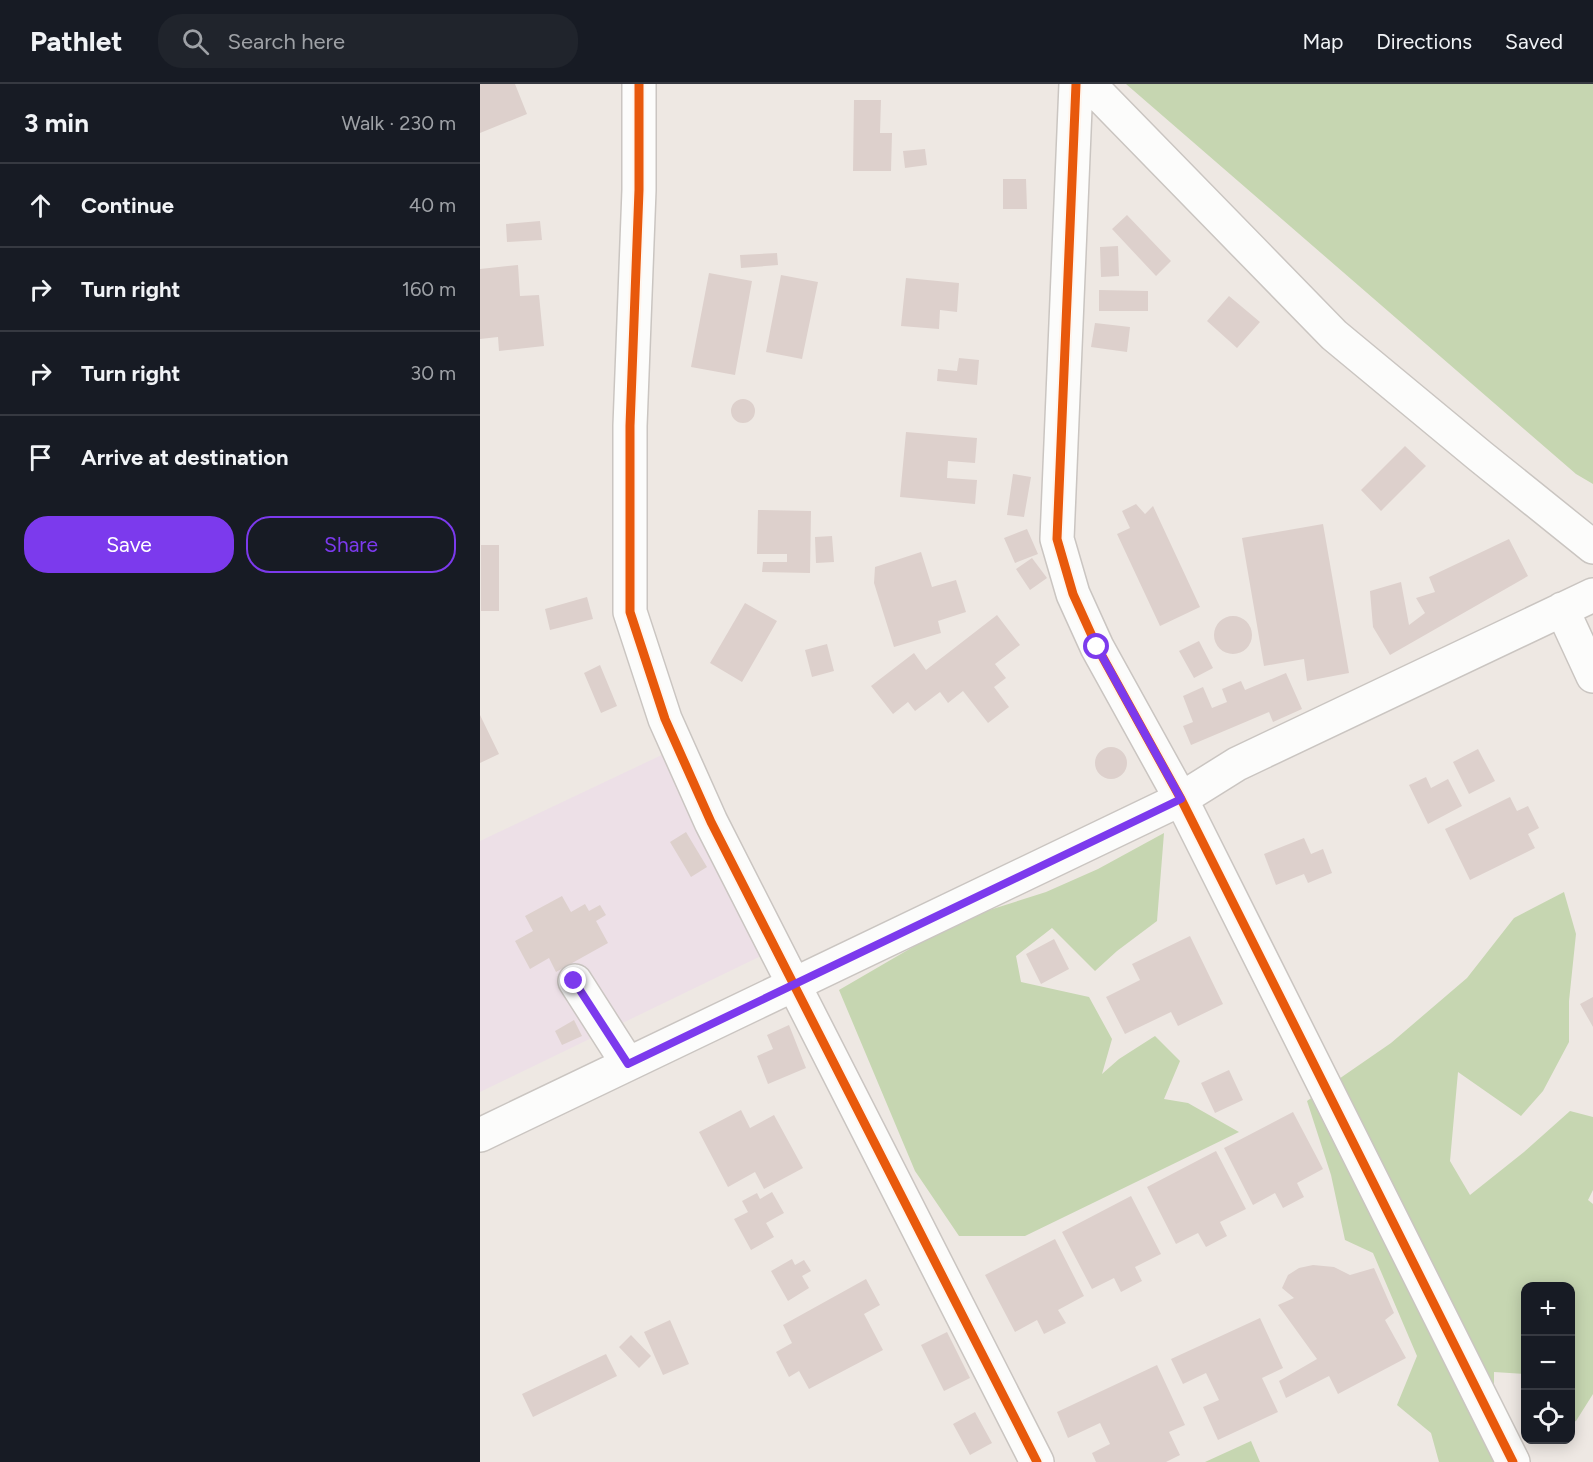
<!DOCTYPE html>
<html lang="en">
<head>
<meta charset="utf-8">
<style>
	body { margin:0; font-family:Figtree,sans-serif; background:#20242c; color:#f1f3f6 }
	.controls { position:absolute; right:18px; bottom:18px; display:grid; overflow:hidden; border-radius:12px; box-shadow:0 3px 15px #0003 }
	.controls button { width:54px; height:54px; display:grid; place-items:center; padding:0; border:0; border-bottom:2px solid #363941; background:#171b24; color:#f1f3f6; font:30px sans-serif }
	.stop { position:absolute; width:18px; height:18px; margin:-14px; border:4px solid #7c3aed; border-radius:50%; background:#fff }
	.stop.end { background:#7c3aed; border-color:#fff; box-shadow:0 2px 6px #0008 }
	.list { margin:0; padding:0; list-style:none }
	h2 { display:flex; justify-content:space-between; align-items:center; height:78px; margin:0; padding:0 24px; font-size:26px }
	h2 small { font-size:20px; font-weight:400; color:#9ea1a6 }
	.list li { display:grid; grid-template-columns:39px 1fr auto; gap:18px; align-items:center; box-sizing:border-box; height:84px; padding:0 24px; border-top:2px solid #363941 }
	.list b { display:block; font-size:22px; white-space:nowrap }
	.list em { font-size:20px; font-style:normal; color:#9ea1a6 }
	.actions { display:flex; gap:12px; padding:18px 24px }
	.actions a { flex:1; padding:14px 0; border:2px solid #7c3aed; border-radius:24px; text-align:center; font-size:21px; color:#7c3aed }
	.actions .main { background:#7c3aed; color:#fff }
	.icon { flex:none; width:33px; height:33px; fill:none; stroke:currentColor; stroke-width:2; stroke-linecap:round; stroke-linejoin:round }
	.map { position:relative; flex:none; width:1113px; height:1378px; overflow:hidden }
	header { display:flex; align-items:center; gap:36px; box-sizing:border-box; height:84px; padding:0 30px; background:#171b24; border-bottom:2px solid #363941 }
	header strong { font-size:28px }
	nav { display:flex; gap:33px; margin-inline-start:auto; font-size:21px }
	.search { width:420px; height:54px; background:#20242c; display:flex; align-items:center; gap:15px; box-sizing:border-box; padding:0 21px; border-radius:24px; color:#9ea1a6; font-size:22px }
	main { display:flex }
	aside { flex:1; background:#171b24 }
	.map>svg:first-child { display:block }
	.commercial { fill:#ede0e7 }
	.green { fill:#c6d6b1 }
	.building { fill:#ddd0cc }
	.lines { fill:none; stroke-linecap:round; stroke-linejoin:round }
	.minor-casing { stroke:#cac5c1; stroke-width:36 }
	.minor { stroke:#fcfcfb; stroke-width:33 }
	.cycleway-casing { stroke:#fff5ed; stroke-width:13 }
	.cycleway { stroke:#e8590c; stroke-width:9 }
	.route { stroke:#7c3aed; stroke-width:8 }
</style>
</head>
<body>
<header>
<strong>Pathlet</strong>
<div class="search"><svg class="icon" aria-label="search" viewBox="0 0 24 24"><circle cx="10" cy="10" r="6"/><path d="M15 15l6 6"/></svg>Search here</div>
<nav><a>Map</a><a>Directions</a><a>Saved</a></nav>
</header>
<main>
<aside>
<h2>3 min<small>Walk · 230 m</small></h2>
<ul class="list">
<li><svg class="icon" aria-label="ahead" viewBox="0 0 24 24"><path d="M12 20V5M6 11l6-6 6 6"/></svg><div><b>Continue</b></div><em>40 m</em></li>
<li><svg class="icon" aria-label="right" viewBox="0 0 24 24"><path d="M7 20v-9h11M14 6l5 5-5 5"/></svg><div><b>Turn right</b></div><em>160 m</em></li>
<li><svg class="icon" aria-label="right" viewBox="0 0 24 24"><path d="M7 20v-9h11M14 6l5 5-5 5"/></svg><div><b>Turn right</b></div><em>30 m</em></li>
<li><svg class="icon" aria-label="arrive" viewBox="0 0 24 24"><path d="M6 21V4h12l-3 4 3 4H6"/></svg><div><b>Arrive at destination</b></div></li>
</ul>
<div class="actions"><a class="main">Save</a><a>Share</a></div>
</aside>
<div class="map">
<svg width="1113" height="1378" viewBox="0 0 1113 1378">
	<rect width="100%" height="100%" fill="#eee8e3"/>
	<path class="commercial" d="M188,668l95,203 -283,137v-251z"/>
	<path class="green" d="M646,0h467v400l-17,-10z
		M684,749l-7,88 -40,30 -22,20 -43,-43 -36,28 5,26 68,15 23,42 -10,35 17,-15 36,-23 25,25 -16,38 24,4 51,29 -214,104h-66l-44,-65 -76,-181 122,-71 85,-27 52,-23z
		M1084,808l12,42 -7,67v41l-26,49 -22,25 -63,-44 -8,89 20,34 54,-43 46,-41 23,6v73l-5,10 5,4v190l-17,27 -5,2 -1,-137h-44l-1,88 -31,-2v85l3,5h-58l-8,-29 -34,-28 20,-49 -44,-103 -28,-13 -14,-65 -24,-74 84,-58 76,-65 47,-60z
		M771,1357l9,21h-55z"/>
	<path class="building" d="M0,0h35l12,30 -47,19z
		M374,16h27l-1,33h12l-1,38h-38z
		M445,65l2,16 -22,3 -2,-17z
		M523,95h23l1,30h-24z
		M647,131l44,46 -15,15 -44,-47z
		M60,137l2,19 -35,2 -1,-18z
		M638,162l1,30 -18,1 -1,-30z
		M297,169l1,12 -37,3 -1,-13z
		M38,181l2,31 19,-1 5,51 -45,5 -1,-14 -18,2v-70z
		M229,189l43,8 -17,94 -44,-8z
		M301,191l37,7 -16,77 -36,-7z
		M426,194l53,5 -2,29 -17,-2 -1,19 -38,-3z
		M619,206l49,1v20h-49z
		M749,212l31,26 -23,26 -30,-27z
		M615,239l35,4 -3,25 -36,-5z
		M479,274l20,2 -2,25 -40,-4 1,-12 19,2z
		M251 327a12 12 0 1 1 24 0a12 12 0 1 1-24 0Z
		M426,348l71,6 -2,25 -27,-2 -1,17 30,2 -2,24 -75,-7z
		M925,362l21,20 -45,45 -20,-21z
		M533,390l18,3 -7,40 -17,-2z
		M656,420l9,10 8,-8 47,101 -40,19 -43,-92 13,-6 -8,-17z
		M278,426l53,1 -1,62 -48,-1 1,-10h24v-8h-30z
		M843,440l26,149 -42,8 -3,-22 -40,7 -22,-128z
		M547,445l11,25 -23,9 -11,-25z
		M352,452l2,26 -18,1 -1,-26z
		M1029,455l19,37 -138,79 -17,-28 -3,-36 31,-9 8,43 16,-12 -9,-15 19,-6 -6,-15z
		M1,461h18v66h-18z
		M441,468l11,35 24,-7 10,32 -28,9 3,12 -47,14 -20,-64 1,-16z
		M552,474l15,20 -17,12 -14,-21z
		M107,513l6,22 -43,11 -5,-21z
		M265,519l32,18 -35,61 -32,-19z
		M517,531l23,30 -25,19 11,14 -12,9 15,20 -21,16 -25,-32 -15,12 -8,-11 -25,19 -7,-9 -15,12 -22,-28 43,-33 12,17z
		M734 551a19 19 0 1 1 38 0a19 19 0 1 1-38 0Z
		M719,557l14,27 -19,10 -15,-27z
		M347,560l7,27 -22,6 -7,-27z
		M120,581l17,41 -16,7 -17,-40z
		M806,589l16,36 -29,13 -4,-10 -78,33 -8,-19 10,-4 -10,-26 20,-9 9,21 15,-6 -5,-13 19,-8 4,9z
		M0,631l19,39 -19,9z
		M615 679a16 16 0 1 1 32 0a16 16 0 1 1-32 0Z
		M998,665l17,32 -26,13 -16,-32z
		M946,693l5,11 17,-9 14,27 -34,18 -19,-39z
		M1030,713l7,14 11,-5 11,22 -11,6 7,14 -65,32 -25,-51z
		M206,748l21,35 -16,10 -21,-35z
		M824,754l7,16 12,-5 9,24 -24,10 -4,-9 -28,11 -12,-31z
		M82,812l9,16 14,-8 4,7 11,-6 6,10 -10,6 12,22 -52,29 -7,-14 -19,11 -15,-28 18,-10 -8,-15z
		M710,852l33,68 -45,22 -7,-14 -46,22 -19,-37 34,-17 -8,-16z
		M574,855l15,30 -28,15 -15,-30z
		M1113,913v30l-13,-23z
		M94,936l8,16 -20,9 -7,-14z
		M309,941l17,43 -38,16 -11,-28 16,-7 -6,-14z
		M749,986l14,30 -28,13 -14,-30z
		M261,1026l9,18 24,-13 29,53 -39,21 -9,-17 -27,15 -29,-55z
		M813,1028l30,57 -26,14 7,14 -21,11 -8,-15 -22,12 -29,-57z
		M736,1067l30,58 -26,13 7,14 -21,11 -8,-14 -22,11 -29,-57z
		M292,1108l12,21 -18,10 8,14 -23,13 -17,-31 14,-7 -6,-11 15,-8 3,6z
		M651,1112l30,58 -26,13 7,14 -21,11 -7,-14 -22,11 -30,-57z
		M575,1155l29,57 -26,14 8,13 -22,11 -7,-14 -22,12 -30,-57z
		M312,1175l3,6 9,-5 7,11 -9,5 7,12 -21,13 -17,-30z
		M833,1181l21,2 16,8 24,-7 20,45 -9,7 21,38 -68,36 -9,-18 -43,22 -7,-17 38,-22 -39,-54 16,-7 -12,-10 6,-13 11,-7z
		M386,1195l14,26 -16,9 19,36 -74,39 -10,-18 -10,6 -13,-25 16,-9 -9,-18z
		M780,1234l23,50 -21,10 16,34 -60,28 -15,-33 16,-7 -13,-27 -23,11 -12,-25z
		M190,1236l19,44 -26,11 -19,-43z
		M467,1248l23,46 -26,13 -23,-46z
		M151,1251l20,21 -12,12 -20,-21z
		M126,1270l11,22 -84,41 -11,-23z
		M677,1281l28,60 -16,7 11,23 -14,7h-70l-4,-9 18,-9 -10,-21 -32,15 -11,-26z
		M495,1328l17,31 -22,12 -17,-31z"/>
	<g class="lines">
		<defs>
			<path id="minor" d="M159,0v106l-9,236v186l35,107 46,103 326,640
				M596,0l-19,455 16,55 24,53 84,152 332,663
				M609,0l245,251 146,121 113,91
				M1082,525l31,67
				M95,897l53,83
				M0,1051l701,-336 56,-35 356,-169"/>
		</defs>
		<use href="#minor" class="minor-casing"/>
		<use href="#minor" class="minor"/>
		<defs>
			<path id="cycleway" d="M159,0v106l-9,236v186l35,107 46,103 326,640
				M596,0l-19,455 16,55 24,53 84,152 332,663"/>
		</defs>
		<use href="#cycleway" class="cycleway-casing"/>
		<use href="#cycleway" class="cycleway"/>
	</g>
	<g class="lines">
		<path class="route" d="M94,897l54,83 553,-265 -84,-152"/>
	</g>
</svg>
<div class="controls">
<button>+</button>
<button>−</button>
<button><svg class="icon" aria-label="locate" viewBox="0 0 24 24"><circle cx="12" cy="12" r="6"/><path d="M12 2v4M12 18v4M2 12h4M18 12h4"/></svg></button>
</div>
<div class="stop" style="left:617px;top:563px"></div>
<div class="stop end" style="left:94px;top:897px"></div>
</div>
</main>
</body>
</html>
